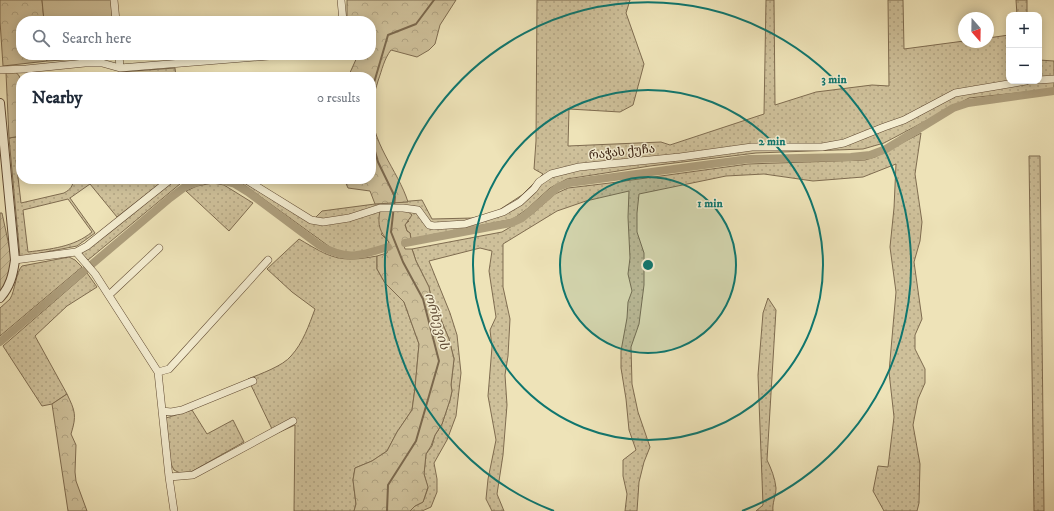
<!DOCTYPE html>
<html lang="en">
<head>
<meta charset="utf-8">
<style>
	body { margin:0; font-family:"IM FELL DW Pica","Noto Serif Georgian",serif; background:#f6f6f7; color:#1f2937 }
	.controls { position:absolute; right:12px; top:12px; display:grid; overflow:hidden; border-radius:8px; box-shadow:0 2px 10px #0003 }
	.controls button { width:36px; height:36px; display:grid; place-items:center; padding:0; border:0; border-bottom:1px solid #e0e1e3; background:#fff; color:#1f2937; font:20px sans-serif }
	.compass { position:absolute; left:958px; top:12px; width:36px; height:36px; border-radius:50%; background:#fff; box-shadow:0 2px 10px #0003; rotate:160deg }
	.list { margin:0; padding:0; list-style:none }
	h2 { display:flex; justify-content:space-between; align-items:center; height:52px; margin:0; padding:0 16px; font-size:17px }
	h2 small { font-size:13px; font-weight:400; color:#747a83 }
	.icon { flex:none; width:22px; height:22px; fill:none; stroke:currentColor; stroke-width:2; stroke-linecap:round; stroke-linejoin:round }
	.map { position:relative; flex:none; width:1054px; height:511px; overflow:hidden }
	.search { position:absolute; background:#fff; box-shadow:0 2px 10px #0003; left:16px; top:16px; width:360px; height:44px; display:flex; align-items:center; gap:10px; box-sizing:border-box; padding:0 14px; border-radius:16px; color:#747a83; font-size:15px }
	.panel { position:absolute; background:#fff; box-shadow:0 2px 10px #0003; left:16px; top:72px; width:360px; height:112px; border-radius:16px }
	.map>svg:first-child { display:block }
	.grass { fill:url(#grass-dots); stroke:#7f6c50; fill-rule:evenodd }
	.forest { fill:url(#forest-crowns); stroke:#7f6c50 }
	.park { fill:#cec09a; stroke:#7f6c50 }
	.garden { fill:url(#garden-furrows); stroke:#7f6c50 }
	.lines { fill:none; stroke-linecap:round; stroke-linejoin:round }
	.stream { stroke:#7b684d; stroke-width:2 }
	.canal { stroke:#ad9e7c; stroke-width:8 }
	.minor-casing { stroke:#604a33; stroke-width:8 }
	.tertiary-casing { stroke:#604a33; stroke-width:10 }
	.minor { stroke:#f4edd1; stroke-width:7 }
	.tertiary { stroke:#f4edd1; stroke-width:8 }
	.ring { fill:none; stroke:#0f766e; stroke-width:2 }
	.labels { text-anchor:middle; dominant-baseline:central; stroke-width:3; stroke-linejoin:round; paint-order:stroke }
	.street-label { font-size:12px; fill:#301707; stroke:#f4edd1 }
	.water-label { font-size:13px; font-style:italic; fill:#624d36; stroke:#f4edd1 }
	.centre { fill:#0f766e; stroke:#f4edd1; stroke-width:2 }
	.ring-label { font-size:12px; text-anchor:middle; font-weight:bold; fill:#0f766e; stroke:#f4edd1; stroke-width:3; stroke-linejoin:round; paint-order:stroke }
</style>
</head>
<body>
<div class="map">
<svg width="1054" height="511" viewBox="0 0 1054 511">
	<defs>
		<pattern id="grass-dots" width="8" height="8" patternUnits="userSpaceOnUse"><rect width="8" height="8" fill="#cec09a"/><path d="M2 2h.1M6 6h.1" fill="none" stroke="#b1a483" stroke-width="1.8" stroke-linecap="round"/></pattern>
		<pattern id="forest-crowns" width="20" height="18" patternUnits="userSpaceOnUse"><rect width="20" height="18" fill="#cec09a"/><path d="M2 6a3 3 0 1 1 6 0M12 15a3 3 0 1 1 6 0" fill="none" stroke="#b1a483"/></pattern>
		<pattern id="garden-furrows" width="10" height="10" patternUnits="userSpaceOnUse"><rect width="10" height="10" fill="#cec09a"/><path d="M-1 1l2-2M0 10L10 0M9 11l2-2" fill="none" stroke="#b1a483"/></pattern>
	</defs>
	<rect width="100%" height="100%" fill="#eee3b8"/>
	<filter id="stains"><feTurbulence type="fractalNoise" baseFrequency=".005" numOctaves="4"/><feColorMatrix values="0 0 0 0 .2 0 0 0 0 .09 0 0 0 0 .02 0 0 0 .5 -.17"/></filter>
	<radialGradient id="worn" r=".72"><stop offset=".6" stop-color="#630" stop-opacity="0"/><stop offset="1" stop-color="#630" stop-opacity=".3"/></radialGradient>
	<path class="grass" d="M537,0h93l-4,13 18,51 -11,41 -13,7 -51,-3 -1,37 93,-4 9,3 94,-31 2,-114h8l1,105 41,-13 56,-7 17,1 -1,-86h15l1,49 60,-8v1h24v-4l21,-3v46h30v-21l15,1v28l-85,9 -85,45 -21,6 -107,4 -106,13 -83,13 -17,9 -23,21 -14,10 -102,20 -1,-6 -3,-2 -2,-7 4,-3 -28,13 8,8v2c-22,7 -32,12 -55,6l-98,-71h3l71,44 12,-12 53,-7 47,-4 10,19 41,-1 23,-6 26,-17 21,-21 -9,-5 2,-28z
		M1016,0h11v15h-10z
		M175,68l1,9h-55l-1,-5z
		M921,133l-6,41 7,48 -2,19 -6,21 8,57 -7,16v14l10,20v14l-7,16 -5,26 7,39 -1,39 -2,8h-33l-11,-20 5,-25 10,1 6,-50 -5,-45 7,-80 -6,-45 4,-39 2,-44 -33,13 -50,4 -49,-7 -38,2 -87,18 -2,19v19l7,21v32l-5,39 -8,23 1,37 6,28 12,35 -6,15 -5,20 -2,29h-12l2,-17 -4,-18v-16l13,-10 -7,-20 -3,-31 -5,-31v-17l6,-33 1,-16 4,-11 -4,-17 2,-16 -2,-41 1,-26 -43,10 -29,10 -54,33v43l7,32 -2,37 -3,19 2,30 -4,50 -6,39 7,17h-12l-6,-12 2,-20 8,-39 -8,-44 4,-49 -2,-17 6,-13 -7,-46 3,-20 -12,-3 -51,13 21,52 7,22 4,38 -5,43 -9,24 -13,23 3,16v13l-6,15 -9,4h-12l5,-5 8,-4 5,-14 -4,-14 2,-20 6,-8 3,-11 7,-11 8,-24 2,-9 -1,-6 3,-26 -5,-20 -10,-24 -7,-12 -3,-16 -13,-26 -4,-12 90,-17 29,-17 24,-21 13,-6 42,-5 138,-19 117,-4 10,-3z
		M21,136v24h-5l5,43 43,-10c7,-4 8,-6 10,-14h92l-49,38 -27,-33 -20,14 25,35 -18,13 -57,11 -11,-119zM68,199l24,33c-18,15 -41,17 -64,20l-5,-42z
		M1029,156h11l4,355h-10z
		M176,179h10l-98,81 -6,-6 1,-4 25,-16z
		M213,183l11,2 29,18 -24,28 -43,-40 11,-5z
		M299,239c32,19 40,24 78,17v13l8,14 19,19 15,42 -4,44 -3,22 -15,22 -10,19 -15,10 -17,7 -2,12 3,24 -2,7h-60l1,-86 -22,10 -1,-6 -24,-50c12,-5 35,-13 43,-23 12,-13 18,-31 24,-47l-23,-17 -25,-23z
		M69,257l6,3 7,7 -82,69v-28c3,-3 7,-6 10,-9 5,-8 6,-27 12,-33z
		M87,273l10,14 -30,19 -32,30 32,58 -15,10 -10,2 -39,-60z
		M768,298l8,12 -9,150c4,8 8,18 9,28 0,8 -4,15 -3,23h-17l7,-6 -5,-130 5,-62z
		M192,410l15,24 26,-14 11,22 -53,30 -11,1 -6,-3 -4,-8 -4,-44z"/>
	<path class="forest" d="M0,0h42l2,21h-23v34h25l1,6 -44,5 -3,-45z
		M347,0h109l-16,25 -5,19 -6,6 -12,7 -26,-7c-7,9 -9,20 -13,31 -2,8 -6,16 -6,24 -3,36 26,65 36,97l-33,2 -5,-13 -22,-3 -4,-9h27v-102h-23l10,-22h13v-34h-4l-1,-3 -19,1z
		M14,71c3,2 5,4 6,7 4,14 1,43 1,58l-12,2 -3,-65z
		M380,211h27l5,4 -7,10 2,6 3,2 1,6 -8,3 2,7h7l4,12 13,26 3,16 7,12 10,24 5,20 -3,26 1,6 -2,9 -8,24 -7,11 -4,11 -5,8 -2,20 4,13 -5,15 -8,4 -5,5h-56l2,-7 -3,-24 2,-12 17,-7 15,-10 10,-19 15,-22 3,-22 4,-44 -15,-42 -19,-19 -8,-14v-13l10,-3 2,-11c-9,-10 -12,-17 -9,-31z
		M67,394c8,17 10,21 4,40l5,11 -1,27 1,9 11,30h-19l-16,-107z"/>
	<path class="park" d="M42,0h69l2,21h-69z
		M46,55h66l-3,2 -62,4z"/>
	<path class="garden" d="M0,213h2l10,47 -4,18 -8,14z"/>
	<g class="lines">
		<path class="stream" d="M371,93l17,-58 28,-11 18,-24
			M371,137l7,25 17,35 -4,35 12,30 20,37 16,62 -23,80 -28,44 -1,26"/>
		<path class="canal" d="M405,243l106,-20 11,-5 36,-31 11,-4 180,-24 102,-2 19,-2 16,-6 67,-41 15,-5 86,-12
			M0,342l170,-144 16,-12 18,-6h16l15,4 13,8 71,53c27,16 41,11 69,2"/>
		<defs>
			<path id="minor" d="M114,0l2,21
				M341,0l2,21
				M119,55l1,13
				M0,70l26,-1 59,-6h17l18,5 161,-13
				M1039,80l15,-1
				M245,179l66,41 12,2 26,-4 31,-10h23l15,2 11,15 5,1 31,-2 38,-12 17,-10 14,-13 5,-7 12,-8 28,-7 101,-10 72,-10h70l22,-4 40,-16 20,-7 51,-27 71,-12
				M76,252l19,22 63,98 11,105 5,34
				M15,260l61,-8 11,-6 84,-67
				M109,295l50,-47
				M158,372l11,-3 99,-109
				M162,411l9,1 11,-2 71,-29
				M169,477l24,-2 100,-54"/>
			<path id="tertiary" d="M0,103l15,157c-2,15 -5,27 -15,38"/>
		</defs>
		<use href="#minor" class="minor-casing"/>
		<use href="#tertiary" class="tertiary-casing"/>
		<use href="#minor" class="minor"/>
		<use href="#tertiary" class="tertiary"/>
	</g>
	<circle cx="648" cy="265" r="88" fill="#0f766e" fill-opacity=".12"/>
	<g class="ring">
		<circle cx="648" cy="265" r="88"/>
		<circle cx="648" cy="265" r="175"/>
		<path d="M554 511A263 263 0 1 1 742 511"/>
	</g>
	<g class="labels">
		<g class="street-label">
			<text transform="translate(622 152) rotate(-6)">რაჭას ქუჩა</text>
		</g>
		<g class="water-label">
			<text transform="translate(437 321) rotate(74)">ორხევის</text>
		</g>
	</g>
	<circle cx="648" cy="265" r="6" class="centre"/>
	<g class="ring-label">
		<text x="834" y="83">3 min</text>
		<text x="772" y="145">2 min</text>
		<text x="710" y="207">1 min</text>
	</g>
	<rect width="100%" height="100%" filter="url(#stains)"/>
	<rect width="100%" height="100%" fill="url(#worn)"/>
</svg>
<div class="controls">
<button>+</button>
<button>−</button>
</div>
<svg class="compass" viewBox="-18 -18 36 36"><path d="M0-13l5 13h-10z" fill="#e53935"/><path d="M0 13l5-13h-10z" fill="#747a83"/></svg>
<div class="search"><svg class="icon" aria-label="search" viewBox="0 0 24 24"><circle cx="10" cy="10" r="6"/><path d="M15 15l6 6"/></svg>Search here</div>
<section class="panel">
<h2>Nearby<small>0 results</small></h2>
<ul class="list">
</ul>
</section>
</div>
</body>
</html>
